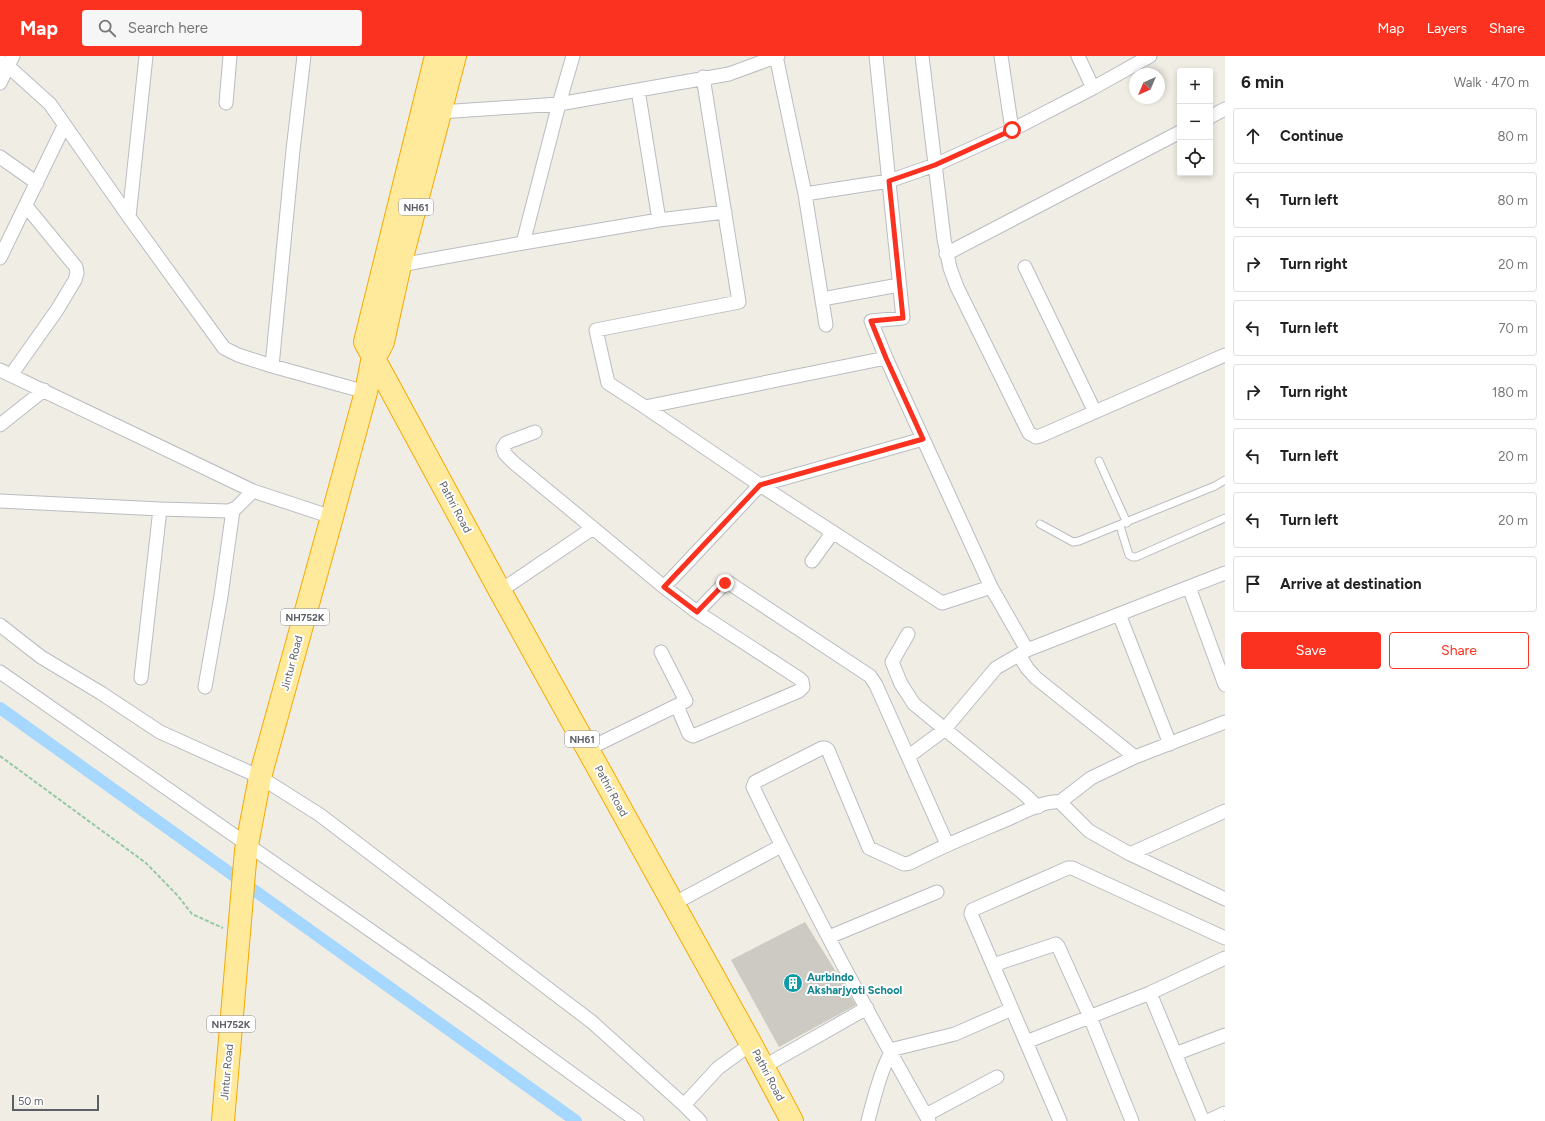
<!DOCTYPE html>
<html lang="en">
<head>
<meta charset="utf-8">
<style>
	body { margin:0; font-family:Figtree,sans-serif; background:#f6f6f6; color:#222 }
	.controls { position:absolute; right:12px; top:12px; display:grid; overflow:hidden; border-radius:4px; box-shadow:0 2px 6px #0003 }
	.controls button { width:36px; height:36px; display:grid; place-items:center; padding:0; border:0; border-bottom:1px solid #e0e0e0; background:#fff; color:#222; font:20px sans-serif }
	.compass { position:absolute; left:1129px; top:12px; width:36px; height:36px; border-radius:50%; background:#fff; box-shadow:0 2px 6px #0003; rotate:224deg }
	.scale { position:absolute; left:12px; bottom:10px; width:87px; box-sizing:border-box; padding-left:4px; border:2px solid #5c6066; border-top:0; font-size:11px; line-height:14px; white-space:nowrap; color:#5c6066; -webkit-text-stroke:3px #fff; paint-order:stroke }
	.stop { position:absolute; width:12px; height:12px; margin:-9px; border:3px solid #fb321f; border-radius:50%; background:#fff }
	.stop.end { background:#fb321f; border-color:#fff; box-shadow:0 1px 4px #0008 }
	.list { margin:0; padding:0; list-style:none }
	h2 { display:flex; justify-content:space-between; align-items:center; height:52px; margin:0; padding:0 16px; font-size:17px }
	h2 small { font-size:13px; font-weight:400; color:#767676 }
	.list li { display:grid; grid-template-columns:26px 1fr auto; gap:12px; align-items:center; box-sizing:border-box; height:56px; margin:0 8px 8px; padding:0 8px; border:1px solid #e0e0e0; border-radius:4px }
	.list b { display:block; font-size:15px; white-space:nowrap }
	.list em { font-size:13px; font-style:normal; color:#767676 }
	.actions { display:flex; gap:8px; padding:12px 16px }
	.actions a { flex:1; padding:9px 0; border:1px solid #fb321f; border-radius:4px; text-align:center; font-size:14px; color:#fb321f }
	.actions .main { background:#fb321f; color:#fff }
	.icon { flex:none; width:22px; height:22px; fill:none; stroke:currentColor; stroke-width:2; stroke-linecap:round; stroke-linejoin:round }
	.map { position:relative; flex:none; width:1225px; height:1065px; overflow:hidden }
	header { display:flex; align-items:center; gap:24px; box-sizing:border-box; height:56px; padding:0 20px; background:#fb321f; color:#fff }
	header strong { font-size:19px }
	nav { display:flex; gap:22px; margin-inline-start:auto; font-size:14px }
	.search { width:280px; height:36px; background:#f6f6f6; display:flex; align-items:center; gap:10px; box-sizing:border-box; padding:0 14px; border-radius:4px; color:#767676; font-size:15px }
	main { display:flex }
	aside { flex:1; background:#fff }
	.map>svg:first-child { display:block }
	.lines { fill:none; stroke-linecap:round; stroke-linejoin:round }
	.canal { stroke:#a5d7ff; stroke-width:12 }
	.building { fill:#cdcac3 }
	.service-casing { stroke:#b9bcc1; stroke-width:9 }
	.minor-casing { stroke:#b9bcc1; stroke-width:15 }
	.trunk-casing { stroke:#f4aa00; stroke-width:24 }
	.path { stroke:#94c9a4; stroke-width:2; stroke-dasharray:4 2; stroke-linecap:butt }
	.service { stroke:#fff; stroke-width:7 }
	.minor { stroke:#fff; stroke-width:13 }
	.trunk { stroke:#ffea9b; stroke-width:22 }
	.route { stroke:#fb321f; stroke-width:5 }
	.labels { text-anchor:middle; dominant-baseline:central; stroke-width:4; stroke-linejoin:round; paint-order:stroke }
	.shield { fill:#fff; stroke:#8d9094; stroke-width:1 }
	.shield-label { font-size:10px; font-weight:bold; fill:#5c6066 }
	.street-label { font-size:11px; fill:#5c6066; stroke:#fff }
	.culture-label { font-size:11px; font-weight:bold; fill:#0d838f; stroke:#fff; text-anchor:start }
</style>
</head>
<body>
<header>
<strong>Map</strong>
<div class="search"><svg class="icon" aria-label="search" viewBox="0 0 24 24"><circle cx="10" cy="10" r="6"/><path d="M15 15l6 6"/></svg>Search here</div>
<nav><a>Map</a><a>Layers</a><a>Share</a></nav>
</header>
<main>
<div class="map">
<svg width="1225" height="1065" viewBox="0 0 1225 1065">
	<rect width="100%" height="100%" fill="#f0ede4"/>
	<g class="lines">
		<path class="canal" d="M0,652l576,413"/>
	</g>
	<path class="building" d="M805,866l38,61 13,22 -77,42 -48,-87z"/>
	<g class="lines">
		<defs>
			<path id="service" d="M1099,405l28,62
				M1040,468l33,18 6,-1 136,-55 10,-6
				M1120,470l9,29 4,2h3l89,-39"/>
			<path id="minor" d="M776,0l29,138 21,131
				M922,0l22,183 6,29 7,19 72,146 7,4 4,-1 185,-81
				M1001,0l11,74
				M1078,0l15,32
				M0,5l9,6 41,37 79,113 95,131 14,7 34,11 94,26
				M703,21l36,225 -143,28 12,53 37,24 241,-49 -15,-37 32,-3 -27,-262
				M0,27l13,-27
				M638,34l21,130
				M226,47l4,-47
				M440,56l119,-8 170,-30 49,-18
				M1210,61l15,-8
				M0,101l37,26
				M805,138l84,-13 46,-16 77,-35 81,-42 57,-32
				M129,161l17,-161
				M523,187l136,-23 66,-8
				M946,198l234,-122
				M0,202l64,-132
				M400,209l123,-22 36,-139 14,-48
				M1025,211l70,145
				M822,243l77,-14
				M886,302l105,229
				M272,310l21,-216 11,-94
				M0,314l253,121 79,26
				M11,319l46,-65 18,-30 2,-7 -1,-6 -50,-61
				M0,369l44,-35
				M535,376l-29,11 -3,5 2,6 8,8 80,66
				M760,429l182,118 49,-16 36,63 198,-77
				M760,429l163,-46
				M0,445l160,8 69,2 7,-3 17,-17
				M812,505l21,-29
				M664,531l33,25 103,67 2,2 1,6 -4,4 -106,45 -4,-2 -12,-28
				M1189,531l36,98
				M500,535l93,-63 71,59 96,-102 -115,-78
				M697,556l28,-29h4l141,93 6,9 71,159
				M1119,558l51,130
				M0,569l41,32 60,36 59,39 100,45 60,38 272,207 92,83 16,16
				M908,578l-16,28 9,22 13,20 109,89 15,14
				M1019,599l8,13 9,10 99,79
				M0,616l476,332 161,117
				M141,622l19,-169
				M205,631l16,-91 12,-86
				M588,693l98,-48 -25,-49
				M909,700l35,-26 52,-62 31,-18
				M1060,746l31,-24 44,-21 90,-35
				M1130,798l95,-43
				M673,848l108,-58
				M829,881l108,-45
				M993,909l63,-21 2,2 32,71 42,104
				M1150,937l53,128
				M1026,986l124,-49 75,-35
				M1175,998l50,-19
				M763,1011l104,-59
				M684,1049l34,-37 33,-24
				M926,1059l71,-38
				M868,1065c4,-16 15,-61 26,-72l61,-15 57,-25
				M929,1065c-62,-109 -122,-221 -176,-334l2,-5 67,-34h3l3,2 41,98 35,16 6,-1c32,-17 65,-30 98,-44 14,-6 37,-19 52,-17l29,29 41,23 95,45
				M1060,1065l-89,-207 1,-4 96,-42h4l153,70
				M1208,1065l17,-8"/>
			<path id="trunk" d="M436,0l-71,286 135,249 251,453 41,77
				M223,1065l23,-271 14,-73 72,-260 34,-125 7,-36 6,-6 4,-8 17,-77 55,-209"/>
		</defs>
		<use href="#service" class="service-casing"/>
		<use href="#minor" class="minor-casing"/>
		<use href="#trunk" class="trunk-casing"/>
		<path class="path" d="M0,700l146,107 32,33 14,18 31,14"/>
		<use href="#service" class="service"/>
		<use href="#minor" class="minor"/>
		<use href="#trunk" class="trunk"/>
	</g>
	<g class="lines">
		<path class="route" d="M725,527l-28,29 -33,-25 96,-102 163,-46 -37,-81 -15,-37 32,-3 -14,-137 46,-16 77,-35"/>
	</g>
	<defs>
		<symbol id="building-disc" viewBox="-11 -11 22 22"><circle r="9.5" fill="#0f9aa8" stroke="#fff"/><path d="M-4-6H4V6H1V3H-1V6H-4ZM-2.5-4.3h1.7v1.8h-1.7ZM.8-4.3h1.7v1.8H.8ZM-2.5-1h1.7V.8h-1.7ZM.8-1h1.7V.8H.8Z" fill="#fff"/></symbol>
	</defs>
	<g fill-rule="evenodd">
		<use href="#building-disc" x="782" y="916" width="22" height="22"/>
	</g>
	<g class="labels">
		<g class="shield">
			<rect x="399" y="143" width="34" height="16" rx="3"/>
			<rect x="281" y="553" width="48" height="16" rx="3"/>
			<rect x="565" y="675" width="34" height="16" rx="3"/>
			<rect x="207" y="960" width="48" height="16" rx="3"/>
		</g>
		<g class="shield-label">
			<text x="416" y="151">NH61</text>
			<text x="305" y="561">NH752K</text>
			<text x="582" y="683">NH61</text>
			<text x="231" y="968">NH752K</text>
		</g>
		<g class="street-label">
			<text transform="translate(455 451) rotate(62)">Pathri Road</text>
			<text transform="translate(292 607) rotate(-75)">Jintur Road</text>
			<text transform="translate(611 735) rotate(61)">Pathri Road</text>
			<text transform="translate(227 1016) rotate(-85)">Jintur Road</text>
			<text transform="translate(768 1019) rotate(62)">Pathri Road</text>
		</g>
		<g class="culture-label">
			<text x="807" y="921">Aurbindo<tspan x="807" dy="13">Aksharjyoti School</tspan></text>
		</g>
	</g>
</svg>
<div class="controls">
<button>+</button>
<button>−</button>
<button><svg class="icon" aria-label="locate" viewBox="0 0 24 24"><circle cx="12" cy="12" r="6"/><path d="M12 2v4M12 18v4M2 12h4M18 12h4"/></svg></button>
</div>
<svg class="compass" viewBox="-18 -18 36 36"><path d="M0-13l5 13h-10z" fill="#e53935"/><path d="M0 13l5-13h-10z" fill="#767676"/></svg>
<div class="scale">50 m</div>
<div class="stop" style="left:1012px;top:74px"></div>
<div class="stop end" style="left:725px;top:527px"></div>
</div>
<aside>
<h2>6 min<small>Walk · 470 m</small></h2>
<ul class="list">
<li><svg class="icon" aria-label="ahead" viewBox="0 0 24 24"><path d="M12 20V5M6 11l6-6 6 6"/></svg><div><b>Continue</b></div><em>80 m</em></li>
<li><svg class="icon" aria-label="left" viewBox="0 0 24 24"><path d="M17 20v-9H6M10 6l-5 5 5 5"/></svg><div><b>Turn left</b></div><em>80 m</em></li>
<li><svg class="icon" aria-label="right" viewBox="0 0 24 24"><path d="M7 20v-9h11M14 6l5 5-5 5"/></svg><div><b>Turn right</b></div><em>20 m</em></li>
<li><svg class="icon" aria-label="left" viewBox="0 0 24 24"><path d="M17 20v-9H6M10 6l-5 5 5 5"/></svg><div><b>Turn left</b></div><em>70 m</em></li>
<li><svg class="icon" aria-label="right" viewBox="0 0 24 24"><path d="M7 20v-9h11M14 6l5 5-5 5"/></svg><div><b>Turn right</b></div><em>180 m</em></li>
<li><svg class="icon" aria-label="left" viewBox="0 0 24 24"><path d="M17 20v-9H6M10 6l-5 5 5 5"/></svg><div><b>Turn left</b></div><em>20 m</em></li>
<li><svg class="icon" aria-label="left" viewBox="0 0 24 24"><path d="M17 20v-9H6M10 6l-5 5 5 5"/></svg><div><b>Turn left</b></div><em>20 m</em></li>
<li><svg class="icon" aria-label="arrive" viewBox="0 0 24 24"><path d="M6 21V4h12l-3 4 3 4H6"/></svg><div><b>Arrive at destination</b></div></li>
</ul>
<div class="actions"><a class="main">Save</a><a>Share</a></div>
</aside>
</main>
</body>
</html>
